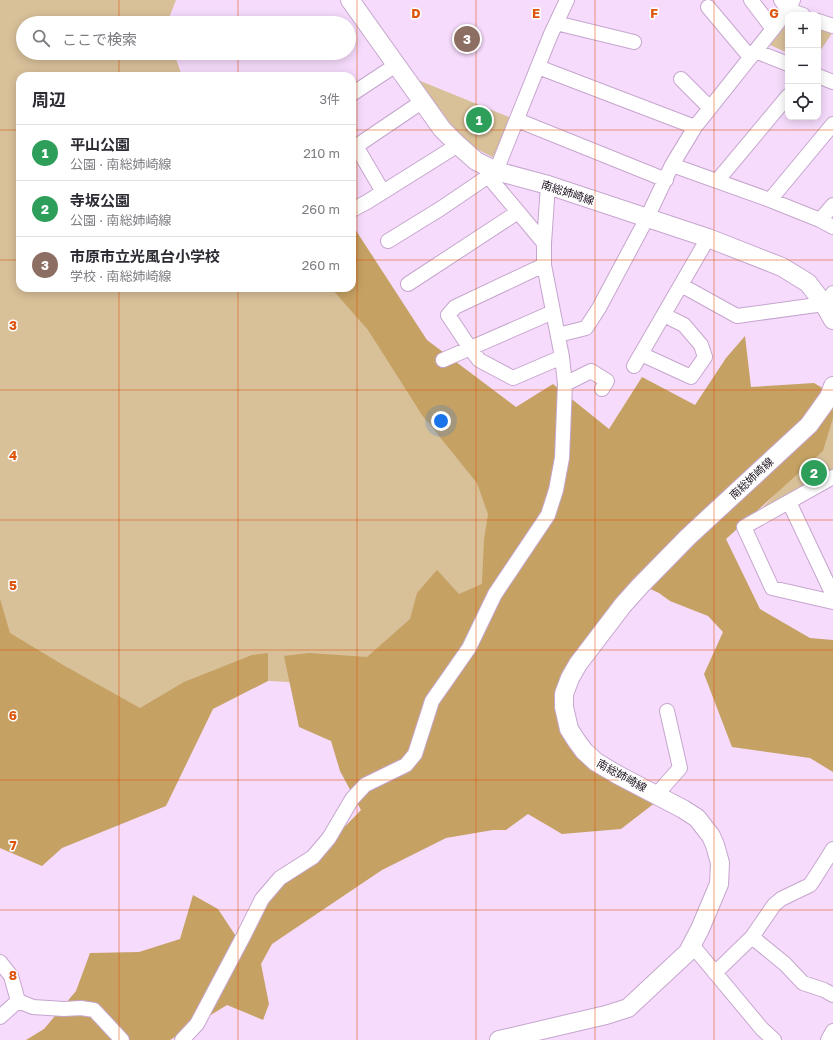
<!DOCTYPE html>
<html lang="ja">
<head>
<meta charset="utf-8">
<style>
	body { margin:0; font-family:"Golos Text","Noto Sans JP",sans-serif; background:#f7f7f7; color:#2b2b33 }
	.controls { position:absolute; right:12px; top:12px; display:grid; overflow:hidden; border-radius:8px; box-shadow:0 2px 10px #0003 }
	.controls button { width:36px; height:36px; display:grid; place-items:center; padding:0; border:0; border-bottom:1px solid #e1e1e2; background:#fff; color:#2b2b33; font:20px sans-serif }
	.you { position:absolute; left:441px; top:421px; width:14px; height:14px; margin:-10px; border:3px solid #fff; border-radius:50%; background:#1a73e8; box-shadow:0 0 0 6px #1a73e833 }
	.badge { display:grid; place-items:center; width:26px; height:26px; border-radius:50%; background:#298b00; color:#fff; font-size:13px; font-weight:700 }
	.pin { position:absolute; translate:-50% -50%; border:2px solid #fff; box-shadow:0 1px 4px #0006 }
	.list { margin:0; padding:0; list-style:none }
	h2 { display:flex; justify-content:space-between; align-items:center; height:52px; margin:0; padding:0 16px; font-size:17px }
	h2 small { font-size:13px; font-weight:400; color:#7c7c81 }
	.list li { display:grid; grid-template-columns:26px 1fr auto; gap:12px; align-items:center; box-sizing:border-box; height:56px; padding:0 16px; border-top:1px solid #e1e1e2 }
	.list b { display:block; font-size:15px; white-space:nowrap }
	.list p { margin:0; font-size:13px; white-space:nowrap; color:#7c7c81 }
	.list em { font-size:13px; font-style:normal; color:#7c7c81 }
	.icon { flex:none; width:22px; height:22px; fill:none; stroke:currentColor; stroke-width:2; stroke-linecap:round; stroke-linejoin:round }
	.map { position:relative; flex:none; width:833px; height:1040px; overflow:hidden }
	.search { position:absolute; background:#fff; box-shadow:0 2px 10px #0003; left:16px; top:16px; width:340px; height:44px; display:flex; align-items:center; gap:10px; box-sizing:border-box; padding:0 14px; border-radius:22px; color:#7c7c81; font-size:15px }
	.panel { position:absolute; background:#fff; box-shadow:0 2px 10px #0003; left:16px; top:72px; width:340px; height:220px; border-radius:12px }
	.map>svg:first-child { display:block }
	.green { fill:#d8c099 }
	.forest { fill:#c5a163 }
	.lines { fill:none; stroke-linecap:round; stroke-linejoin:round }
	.minor-casing { stroke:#c6a6ce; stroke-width:16 }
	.major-casing { stroke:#c6a6ce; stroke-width:20 }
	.minor { stroke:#fff; stroke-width:14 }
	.major { stroke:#fff; stroke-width:18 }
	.grid { fill:none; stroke:#de550d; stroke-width:1; stroke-opacity:0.55 }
	.labels { text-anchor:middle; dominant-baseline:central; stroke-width:3; stroke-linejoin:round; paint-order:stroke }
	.street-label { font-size:11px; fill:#1b0f1d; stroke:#fff }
	.grid-label { font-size:13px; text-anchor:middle; font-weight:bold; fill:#de550d; stroke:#fff; stroke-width:3; stroke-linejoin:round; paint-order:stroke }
</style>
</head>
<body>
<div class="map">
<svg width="833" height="1040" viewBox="0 0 833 1040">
	<rect width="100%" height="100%" fill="#f6dbfc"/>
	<path class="green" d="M0,0h176l-9,23h-144v30h151l8,23h-162v212h332l77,64 185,142 -262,192 -131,-8 -87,54 -134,-50z
		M788,23v30l-18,-8z
		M818,27l15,5 -15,22z
		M418,80l93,38 -16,40c-9,-4 -19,-9 -26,-15 -21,-18 -35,-42 -51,-63z
		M833,416v61l-89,50 54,-57z"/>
	<path class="forest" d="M352,226h1l74,114 89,67 37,-23 56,45 33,-52 53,28 31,-47 19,-22 6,51 63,-4 19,11v24l-10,33 -97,88 34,70 50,29 23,2v132l-23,-14 -78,-11 -28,-73 19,-42 -15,-16 -38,-15 -11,-8 -26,-12 -76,116 32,64 67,41 -35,27 -59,5 -34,-20 -22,16h-13l-47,8 -64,32 -110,74 -11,20 8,40 -6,16 -36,-15 -57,35h-144l18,-11 32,-38 14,-38 49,-1 41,-13 13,-44 25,14 25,38 23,-55 59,-45 36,-37 -21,-39 -9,-30 -32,-14 -15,-71 25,-3 58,4 43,-38 7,-26 20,-23 22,24 23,-10 2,-44 4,-26 -11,-31 -55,-68 -54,-85 -37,-42h21z
		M0,599l10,34 53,32 77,43 44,-26 68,-27 16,-2v28l-55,28 -47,97 -104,42 -20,18 -42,-18z"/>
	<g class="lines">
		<defs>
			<path id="minor" d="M751,0l22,29
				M781,0l7,10 15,5
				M708,7l42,50
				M818,21l15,5
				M556,23l78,19
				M755,51l33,13
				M538,67l157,60
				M818,76l15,6
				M681,79l29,29
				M352,94l44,-29
				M517,120l149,60
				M356,146l27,46
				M352,149l71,-48
				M672,165l98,35 50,20 13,7
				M717,181l71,-85
				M770,200l63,-76
				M352,210l15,-8 91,-57
				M820,220l13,-15
				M388,241l52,-32 56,-38
				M544,243l-51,-61 3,-11 55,-137 16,-34
				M544,265l-89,42 -7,8 22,33 9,12 34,18 49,-21
				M408,284l110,-72
				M681,285l56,31 87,-12 9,-11
				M558,335l28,-7 13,-20 48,-90 25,-53 23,-38 93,-117 5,-10
				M641,354l50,23 14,-20 -4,-12 -17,-20 -20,-10
				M443,360l110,-48
				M634,366l74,-128
				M565,384l26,-13 16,10 -5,8
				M833,477l-89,50 28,61 61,14
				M789,502l44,93
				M657,794l23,-26 -13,-57
				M752,937l33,27 18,19 21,7 9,5
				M692,945l70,84 12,11
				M0,962l11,14 7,25
				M715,973l37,-36 22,-32 7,-6 29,-14 6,-9 17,-27
				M18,1001l15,6 31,2 17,-1 13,2 28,30
				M0,1017l18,-16
				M182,1040l15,-16 46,-87 19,-38 18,-21 33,-21 16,-19 23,-39 13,-14 41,-20 9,-11 17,-53 37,-53 26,-54 53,-79 8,-25 6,-32 3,-74 -3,-27 -18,-92v-22l4,-58
				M828,1040l5,-9"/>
			<path id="major" d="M350,0l92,129 16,16 18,16 20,10 52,14 160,53 74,29 26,16 16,21 9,16
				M499,1040l107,-25 22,-7 60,-56 12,-23 19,-45 1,-21 -5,-18 -4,-9 -14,-18 -14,-9 -65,-34 -22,-13 -12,-11 -8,-11 -7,-11 -5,-22v-13l6,-16 8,-14 45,-59 17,-19 48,-49 121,-112 20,-28 4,-11"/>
		</defs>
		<use href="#minor" class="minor-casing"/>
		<use href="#major" class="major-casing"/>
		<use href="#minor" class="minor"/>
		<use href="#major" class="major"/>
	</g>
	<path class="grid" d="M119,0v23M238,0v23M357,0v1040M476,0v1040M595,0v1040M714,0v1040M119,53v23M238,53v23M0,130h20M352,130h481M0,260h20M352,260h481M119,288v752M238,288v752M0,390h833M0,520h833M0,650h833M0,780h833M0,910h833"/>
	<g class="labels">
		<g class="street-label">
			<text transform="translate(568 192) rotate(18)">南総姉崎線</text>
			<text transform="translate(751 478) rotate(-43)">南総姉崎線</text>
			<text transform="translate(622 775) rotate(29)">南総姉崎線</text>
		</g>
	</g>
	<g class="grid-label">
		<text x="416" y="18">D</text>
		<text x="536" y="18">E</text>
		<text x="654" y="18">F</text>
		<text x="774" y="18">G</text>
		<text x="13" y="330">3</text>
		<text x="13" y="460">4</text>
		<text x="13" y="590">5</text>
		<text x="13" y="720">6</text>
		<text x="13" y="850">7</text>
		<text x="13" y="980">8</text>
	</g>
</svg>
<div class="controls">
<button>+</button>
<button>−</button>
<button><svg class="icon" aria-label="locate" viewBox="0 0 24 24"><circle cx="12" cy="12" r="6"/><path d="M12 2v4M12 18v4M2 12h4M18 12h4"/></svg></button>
</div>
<div class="you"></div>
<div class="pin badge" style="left:479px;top:120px;background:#2e9e5b">1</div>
<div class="pin badge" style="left:814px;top:473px;background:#2e9e5b">2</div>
<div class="pin badge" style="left:467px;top:39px;background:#8d6e63">3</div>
<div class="search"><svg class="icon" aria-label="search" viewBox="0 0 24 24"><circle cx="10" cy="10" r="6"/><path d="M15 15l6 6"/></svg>ここで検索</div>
<section class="panel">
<h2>周辺<small>3件</small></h2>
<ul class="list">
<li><span class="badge" style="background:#2e9e5b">1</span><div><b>平山公園</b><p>公園 · 南総姉崎線</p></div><em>210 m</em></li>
<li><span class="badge" style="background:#2e9e5b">2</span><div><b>寺坂公園</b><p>公園 · 南総姉崎線</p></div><em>260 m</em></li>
<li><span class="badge" style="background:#8d6e63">3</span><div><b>市原市立光風台小学校</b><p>学校 · 南総姉崎線</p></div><em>260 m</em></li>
</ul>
</section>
</div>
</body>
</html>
